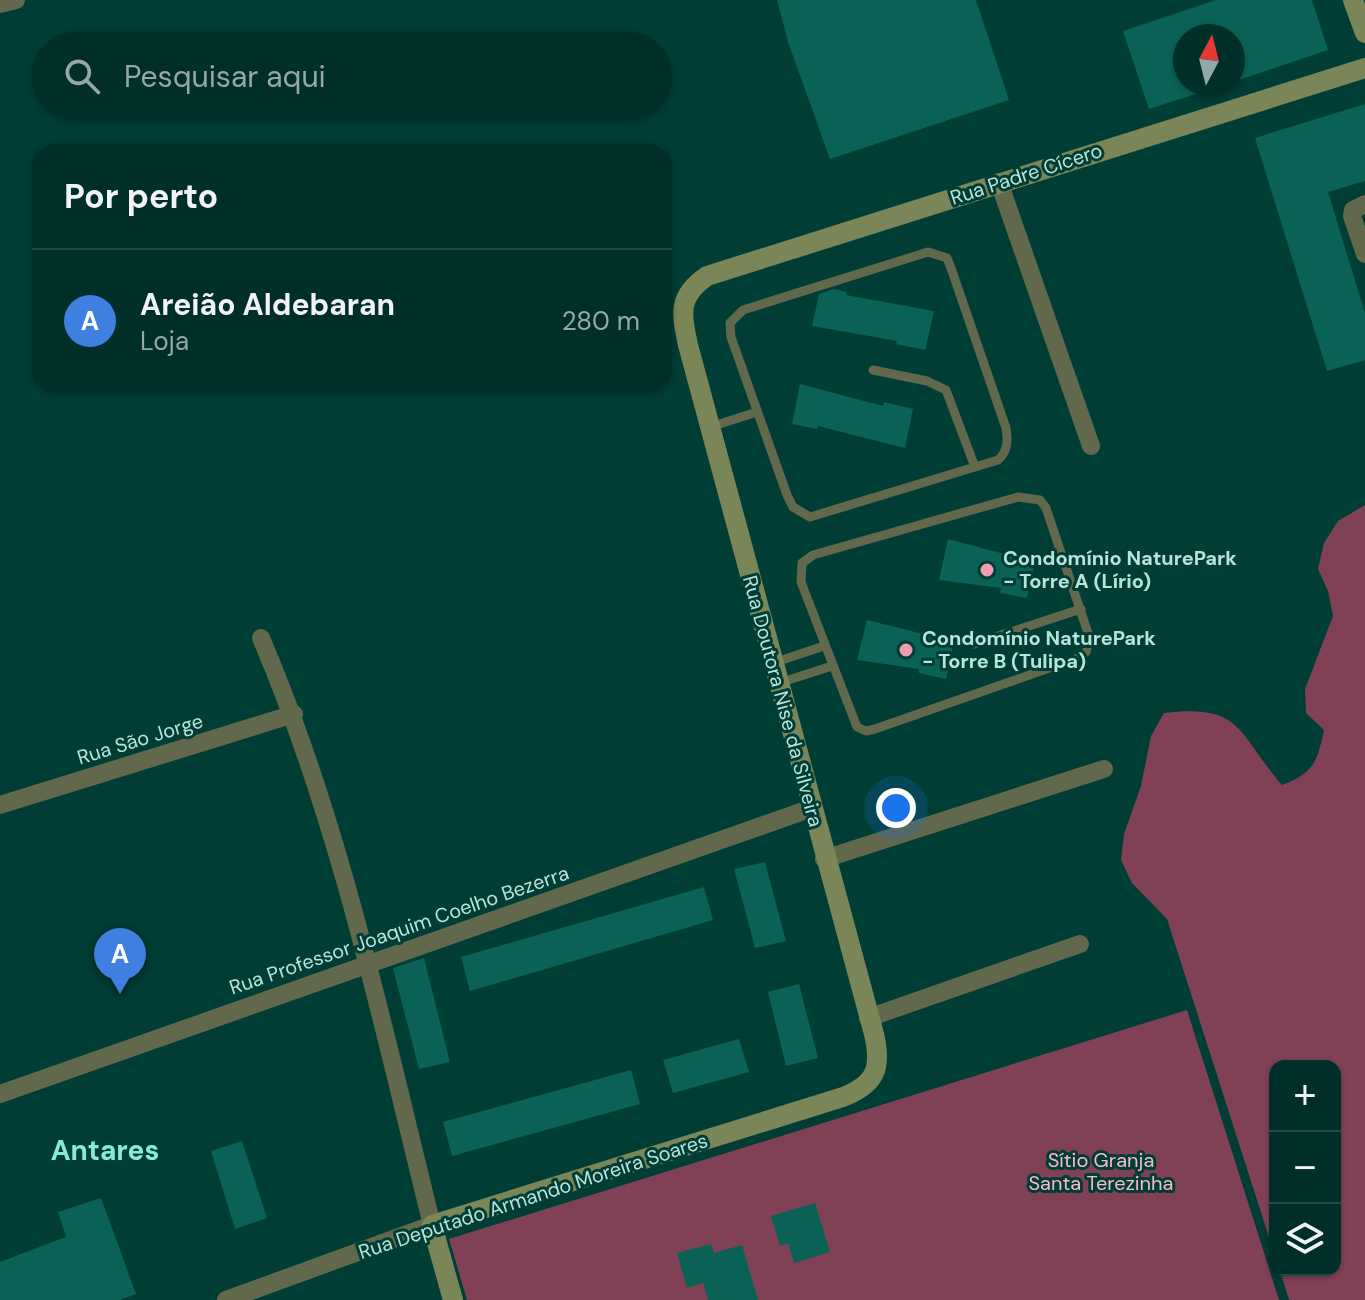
<!DOCTYPE html>
<html lang="pt">
<head>
<meta charset="utf-8">
<style>
	body { margin:0; font-family:"DM Sans",sans-serif; background:#0e3a34; color:#f1f3f6 }
	.controls { position:absolute; right:24px; bottom:24px; display:grid; overflow:hidden; border-radius:16px; box-shadow:0 2px 6px #0004 }
	.controls button { width:72px; height:72px; display:grid; place-items:center; padding:0; border:0; border-bottom:2px solid #224a45; background:#002e28; color:#f1f3f6; font:40px sans-serif }
	.compass { position:absolute; left:1173px; top:24px; width:72px; height:72px; border-radius:50%; background:#002e28; box-shadow:0 2px 6px #0004; rotate:7deg }
	.you { position:absolute; left:896px; top:808px; width:28px; height:28px; margin:-20px; border:6px solid #fff; border-radius:50%; background:#1a73e8; box-shadow:0 0 0 12px #1a73e833 }
	.badge { display:grid; place-items:center; width:52px; height:52px; border-radius:50%; background:#db2777; color:#fff; font-size:26px; font-weight:700 }
	.pin { position:absolute; translate:-50% -66px; filter:drop-shadow(0 2px 4px #0008) }
	.pin::after { content:''; position:absolute; top:42px; width:28px; height:24px; background:inherit; clip-path:polygon(0 0,100% 0,50% 100%) }
	.list { margin:0; padding:0; list-style:none }
	h2 { display:flex; justify-content:space-between; align-items:center; height:104px; margin:0; padding:0 32px; font-size:34px }
	h2 small { font-size:26px; font-weight:400; color:#95a8a8 }
	.list li { display:grid; grid-template-columns:52px 1fr auto; gap:24px; align-items:center; box-sizing:border-box; height:144px; padding:0 32px; border-top:2px solid #224a45 }
	.list b { display:block; font-size:30px; white-space:nowrap }
	.list p { margin:0; font-size:26px; white-space:nowrap; color:#95a8a8 }
	.list em { font-size:26px; font-style:normal; color:#95a8a8 }
	.icon { flex:none; width:44px; height:44px; fill:none; stroke:currentColor; stroke-width:2; stroke-linecap:round; stroke-linejoin:round }
	.map { position:relative; flex:none; width:1365px; height:1300px; overflow:hidden }
	.search { position:absolute; background:#002e28; box-shadow:0 2px 6px #0004; left:32px; top:32px; width:640px; height:88px; display:flex; align-items:center; gap:20px; box-sizing:border-box; padding:0 28px; border-radius:44px; color:#95a8a8; font-size:30px }
	.panel { position:absolute; background:#002e28; box-shadow:0 2px 6px #0004; left:32px; top:144px; width:640px; height:248px; border-radius:24px }
	.map>svg:first-child { display:block }
	.green { fill:#804156 }
	.building { fill:#0a6256 }
	.lines { fill:none; stroke-linecap:round; stroke-linejoin:round }
	.lane { stroke:#61684c; stroke-width:9 }
	.street { stroke:#61684c; stroke-width:18 }
	.secondary { stroke:#7a8558; stroke-width:20 }
	.poi-dot { fill:#f09ab4; stroke:#003d35; stroke-width:3 }
	.labels { text-anchor:middle; dominant-baseline:central; stroke-width:6; stroke-linejoin:round; paint-order:stroke }
	.street-label { font-size:20px; fill:#b7e4da; stroke:#003d35 }
	.poi-label { font-size:20px; font-weight:bold; fill:#b7e4da; stroke:#003d35; text-anchor:start }
	.park-label { font-size:20px; fill:#f9bacc; stroke:#003d35 }
	.district-label { font-size:28px; font-weight:bold; fill:#88ebd8; stroke:#003d35 }
</style>
</head>
<body>
<div class="map">
<svg width="1365" height="1300" viewBox="0 0 1365 1300">
	<rect width="100%" height="100%" fill="#003d35"/>
	<path class="green" d="M1365,505v795h-76l-9,-30h55v-204h-60v190l-108,-337 -35,-36 -11,-23 3,-26 17,-48 10,-50 13,-23c79,-9 72,19 118,72 32,-12 35,-23 42,-55l-18,-17 -1,-24 28,-73 -5,-25 -10,-22 6,-26 14,-22z
		M1187,1010l92,290h-812l-18,-61z"/>
	<path class="building" d="M777,0h199l33,100 -179,59 -42,-117z
		M1216,0h96l16,50 -95,32v-46h-48v48h31l1,3 -68,22 -26,-78z
		M1365,104v77l-37,11 37,121v47l-38,11 -72,-233z
		M834,289l13,3 -1,3 88,16 -9,39 -29,-6 1,-3 -85,-15 7,-32z
		M800,384l83,22 1,-4 29,7 -8,39 -87,-22 -1,3 -25,-5z
		M948,539l60,16 1,-4 27,5 -9,42 -27,-5 1,-5 -62,-8z
		M867,620l60,15 1,-4 27,6 -9,42 -27,-6v-4l-62,-9z
		M765,862l21,79 -31,7 -21,-79z
		M704,887l9,33 -243,71 -9,-34z
		M424,958l26,104 -31,7 -26,-101z
		M799,984l19,74 -32,8 -18,-74z
		M739,1039l10,33 -76,21 -10,-33z
		M631,1070l9,34 -188,52 -9,-34z
		M242,1141l25,77 -32,11 -24,-78z
		M101,1198l35,96 -16,6h-120v-38l66,-25 -8,-25z
		M815,1203l15,49 -36,11 -6,-20 -8,3 -9,-30z
		M711,1244l3,9 28,-8 16,55h-50l-5,-17 -16,5 -10,-35z"/>
	<g class="lines">
		<path class="lane" d="M928,252l19,6 4,10 55,160c2,13 2,23 -8,32l-188,57 -17,-10 -6,-12 -56,-158 -1,-14 13,-13z
			M873,370l54,11 19,9 29,77
			M710,427l47,-15
			M1018,497l22,3 6,8 44,131 -4,13 -8,6 -203,71 -9,2 -9,-4 -56,-145 1,-19 11,-8z
			M974,644l107,-35
			M773,663l51,-17
			M779,683l53,-17"/>
		<path class="street" d="M0,4l16,-4
			M999,182l92,264
			M1365,204l-12,6 -1,6 13,38
			M0,805l294,-91
			M824,859l280,-90
			M868,1018l212,-74
			M0,1094l812,-286
			M226,1300l206,-75c-49,-197 -91,-400 -171,-587"/>
		<path class="secondary" d="M1353,0l12,33
			M453,1300l-21,-75 411,-128c33,-13 39,-29 31,-63l-186,-689c-7,-33 -10,-49 19,-69l658,-208"/>
	</g>
	<g class="poi-dot">
		<circle cx="987" cy="570" r="8"/>
		<circle cx="906" cy="650" r="8"/>
	</g>
	<g class="labels">
		<g class="street-label">
			<text transform="translate(1026 174) rotate(-18)">Rua Padre Cícero</text>
			<text transform="translate(783 701) rotate(75)">Rua Doutora Nise da Silveira</text>
			<text transform="translate(140 739) rotate(-17)">Rua São Jorge</text>
			<text transform="translate(399 930) rotate(-19)">Rua Professor Joaquim Coelho Bezerra</text>
			<text transform="translate(533 1196) rotate(-18)">Rua Deputado Armando Moreira Soares</text>
		</g>
		<g class="poi-label">
			<text x="1003" y="558">Condomínio NaturePark<tspan x="1003" dy="23">- Torre A (Lírio)</tspan></text>
			<text x="922" y="638">Condomínio NaturePark<tspan x="922" dy="23">- Torre B (Tulipa)</tspan></text>
		</g>
		<g class="park-label">
			<text x="1101" y="1160">Sítio Granja<tspan x="1101" dy="23">Santa Terezinha</tspan></text>
		</g>
		<g class="district-label">
			<text x="105" y="1150">Antares</text>
		</g>
	</g>
</svg>
<div class="controls">
<button>+</button>
<button>−</button>
<button><svg class="icon" aria-label="layers" viewBox="0 0 24 24"><path d="M12 4l9 5-9 5-9-5zM3 14l9 5 9-5"/></svg></button>
</div>
<svg class="compass" viewBox="-18 -18 36 36"><path d="M0-13l5 13h-10z" fill="#e53935"/><path d="M0 13l5-13h-10z" fill="#95a8a8"/></svg>
<div class="you"></div>
<div class="pin badge" style="left:120px;top:994px;background:#3f7fe0">A</div>
<div class="search"><svg class="icon" aria-label="search" viewBox="0 0 24 24"><circle cx="10" cy="10" r="6"/><path d="M15 15l6 6"/></svg>Pesquisar aqui</div>
<section class="panel">
<h2>Por perto<small></small></h2>
<ul class="list">
<li><span class="badge" style="background:#3f7fe0">A</span><div><b>Areião Aldebaran</b><p>Loja</p></div><em>280 m</em></li>
</ul>
</section>
</div>
</body>
</html>
